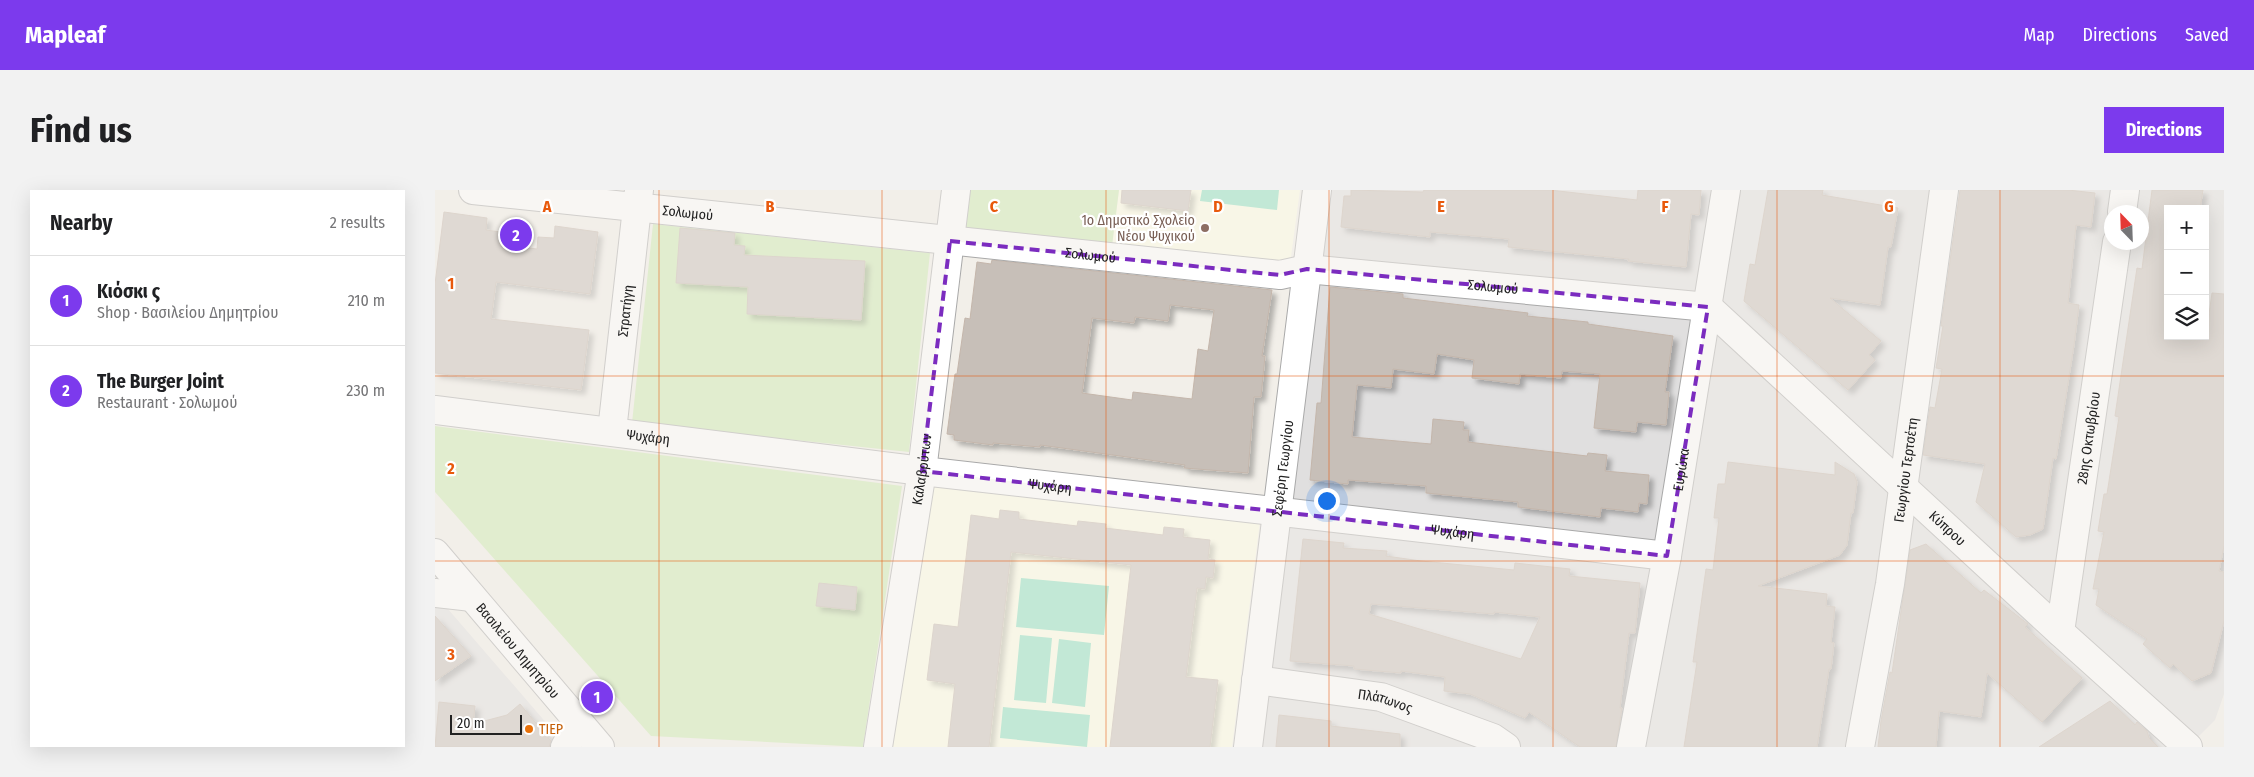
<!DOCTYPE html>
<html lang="en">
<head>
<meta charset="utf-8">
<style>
	body { margin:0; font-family:"Fira Sans Condensed",sans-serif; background:#f2f2f2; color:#202124 }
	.controls { position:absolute; right:15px; top:15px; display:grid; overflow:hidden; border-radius:0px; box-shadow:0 5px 20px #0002 }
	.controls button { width:45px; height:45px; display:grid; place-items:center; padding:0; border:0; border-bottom:1px solid #e0e0e0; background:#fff; color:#202124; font:25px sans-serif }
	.compass { position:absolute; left:1669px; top:15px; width:45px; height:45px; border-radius:50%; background:#fff; box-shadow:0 5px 20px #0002; rotate:337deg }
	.scale { position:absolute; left:15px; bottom:12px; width:72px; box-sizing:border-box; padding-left:5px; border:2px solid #222; border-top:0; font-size:14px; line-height:18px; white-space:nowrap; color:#222; -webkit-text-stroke:4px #fff; paint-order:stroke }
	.you { position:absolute; left:891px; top:310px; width:18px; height:18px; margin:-12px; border:4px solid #fff; border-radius:50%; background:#1a73e8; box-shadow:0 0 0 8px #1a73e833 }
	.badge { display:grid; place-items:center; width:32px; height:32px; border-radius:50%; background:#7c3aed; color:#fff; font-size:16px; font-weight:700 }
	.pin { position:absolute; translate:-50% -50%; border:2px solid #fff; box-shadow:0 1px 5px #0006 }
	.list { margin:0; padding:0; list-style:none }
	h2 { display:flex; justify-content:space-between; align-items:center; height:65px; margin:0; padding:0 20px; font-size:21px }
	h2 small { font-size:16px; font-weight:400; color:#757577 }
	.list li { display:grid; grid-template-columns:32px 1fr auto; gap:15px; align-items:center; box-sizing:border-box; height:90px; padding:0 20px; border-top:1px solid #e0e0e0 }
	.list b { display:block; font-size:19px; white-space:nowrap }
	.list p { margin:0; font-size:16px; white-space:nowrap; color:#757577 }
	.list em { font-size:16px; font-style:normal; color:#757577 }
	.icon { flex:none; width:28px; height:28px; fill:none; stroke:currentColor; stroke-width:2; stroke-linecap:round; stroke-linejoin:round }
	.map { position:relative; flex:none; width:1789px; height:557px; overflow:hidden; border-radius:0px }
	header { display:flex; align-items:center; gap:30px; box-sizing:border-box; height:70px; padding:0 25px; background:#7c3aed; color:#fff }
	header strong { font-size:24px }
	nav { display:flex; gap:28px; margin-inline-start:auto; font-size:18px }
	.intro { display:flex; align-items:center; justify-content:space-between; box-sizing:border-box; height:120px; padding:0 30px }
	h1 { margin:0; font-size:35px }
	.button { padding:12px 22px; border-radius:0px; background:#7c3aed; color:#fff; font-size:18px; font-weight:700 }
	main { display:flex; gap:30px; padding:0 30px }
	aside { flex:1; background:#fff; border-radius:0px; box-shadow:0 5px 20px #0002 }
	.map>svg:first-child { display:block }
	.residential { fill:#e0dfdf; fill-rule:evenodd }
	.education { fill:#ffffe5 }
	.grass { fill:#cdebb0 }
	.pitch { fill:#88e0be }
	.building { fill:#c7bfb8; stroke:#c4b6ab; fill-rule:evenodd; filter:url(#shadow) }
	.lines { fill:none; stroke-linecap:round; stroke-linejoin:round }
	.minor-casing { stroke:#a9a9a9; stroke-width:30 }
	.minor { stroke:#fff; stroke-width:28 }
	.marked { fill:none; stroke:#7b2cbf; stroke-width:4; stroke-dasharray:10 6; stroke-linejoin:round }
	.grid { fill:none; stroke:#e8590c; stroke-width:1; stroke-opacity:0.55 }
	.education-dot { fill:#8d6e63; stroke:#fff; stroke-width:2 }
	.food-dot { fill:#e8710a; stroke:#fff; stroke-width:2 }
	.labels { text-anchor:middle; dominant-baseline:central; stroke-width:4.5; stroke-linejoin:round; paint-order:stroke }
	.street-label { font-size:14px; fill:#222; stroke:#fff }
	.education-label { font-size:14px; fill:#785e54; stroke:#fff; text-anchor:end }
	.food-label { font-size:14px; fill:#c56008; stroke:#fff; text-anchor:start }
	.grid-label { font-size:16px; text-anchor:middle; font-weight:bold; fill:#e8590c; stroke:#fff; stroke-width:4.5; stroke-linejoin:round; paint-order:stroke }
</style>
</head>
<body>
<header>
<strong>Mapleaf</strong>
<nav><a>Map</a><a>Directions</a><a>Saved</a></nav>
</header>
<div class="intro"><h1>Find us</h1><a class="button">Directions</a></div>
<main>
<aside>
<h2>Nearby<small>2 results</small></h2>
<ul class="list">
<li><span class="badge">1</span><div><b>Κιόσκι ς</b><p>Shop · Βασιλείου Δημητρίου</p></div><em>210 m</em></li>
<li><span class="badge">2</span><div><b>The Burger Joint</b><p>Restaurant · Σολωμού</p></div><em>230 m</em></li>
</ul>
</aside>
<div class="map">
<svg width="1789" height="557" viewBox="0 0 1789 557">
	<defs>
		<filter id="shadow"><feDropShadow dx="4.5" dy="4.5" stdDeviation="2.5" flood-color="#0004"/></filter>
	</defs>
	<rect width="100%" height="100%" fill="#f2efe9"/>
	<path class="residential" d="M891,0h898v504l-9,26 -27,27h-927zM1733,19h37v127h-37zM1676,22h30v30h-30z
		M0,404l132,153h-132z"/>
	<path class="education" d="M684,0h181l-10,74 -178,-18z
		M494,295l331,36 -28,226h-343z"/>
	<path class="grass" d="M527,0h157l-7,56 -154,-19z
		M218,34l277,29 -21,199 -277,-29z
		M0,236l467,60 -39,261 -212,-11 -216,-244z"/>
	<path class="pitch" d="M767,0h77l-2,20 -77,-9z
		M586,388l88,8 -5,49 -88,-8z
		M585,445l32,3 -6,65 -32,-3z
		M624,449l32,4 -6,64 -33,-4z
		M568,517l87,8 -3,32 -87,-9z"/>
	<path class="building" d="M687,0h69l-3,21 -67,-8z
		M916,0l72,2 1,-2h126l87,10 1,-10h63l-2,25 -8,-1 -5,53 -58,-6 1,-2 -121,-12 1,-8 -79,-7v5l-89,-10 3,-31h7z
		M1333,0h55l-1,5 76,13 -7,39h-3l-8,58 -50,-7 51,43 -12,14 6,5 -27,30 -104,-89 6,-37 5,1z
		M1525,0h108l27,3 -4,34 -15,-2 -8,78 11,2 -5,40 -18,114 -3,-1 -10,71 -13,6 -14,2 -40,-35 9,-38 -62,-9 7,-48 5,1 7,-39 -6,-1 7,-42h-2z
		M1717,0h51l-3,19h-32v127h38l6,-43 12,1v252l-5,25 5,1v49l-13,52 -19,8 -19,-17 -3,4 -27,-24 4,-5 -51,-34 3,-16h-6l11,-57 -6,-1 6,-37h3l12,-77 -4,-1 22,-148 5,1z
		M9,22l43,6 -1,12 15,2 -1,12 37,5 1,-12 16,1 1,-12 43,6 -8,62 -94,-12 -5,37 98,11 -8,60 -146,-17v-89z
		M245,38l55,5 -1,12 11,1 -1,9 121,6 -4,59 -114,-6 1,-27 -72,-4z
		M557,70l280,30 -10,66h3l-4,41h-7l-6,76 -64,-5 1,-3 -145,-20v2l-47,-4v2l-39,-5v-5l-7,-1 8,-60h2l8,-56 5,1 7,-57 14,2zM735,115l44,5 -6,41 -10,-2 -6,50 -59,-7 -1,8 -50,-7 10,-75 42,5 1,-6 33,4z
		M895,97l73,7v4l125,15 -1,3 61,6v2l85,12 -8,56h4l-3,33 -29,-3 -1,10 -42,-4 6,-54 -38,-3 -1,7 -41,-4 -1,10 -47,-6 2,-18 -37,-6 -3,20 -41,-5 -2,19 -34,-3 -5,52 79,7 2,-25 31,3 -1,8h6l-1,12 119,14 1,-3 19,2 -2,16 44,4 -2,29 -8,-1 -1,9 -37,-4 -1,9 -82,-10v-5l-92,-9v-7l-78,-6v4l-38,-4 7,-77h4z
		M1293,272l107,13v-13l19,12 3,8 -4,31h-2l-4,32 -7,10 -82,31 69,8 -1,12 9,1 -4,35 3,1 -3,26h-2l-12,78h-133l13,-85h-4l13,-93 7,1 6,-52h-5l4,-34h7z
		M565,320l19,2v7l58,7 1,-5 28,3 -1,4 58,7 1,-8 20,2 -1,8 27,3 -2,19 7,1 -2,18 -7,-1 -1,12 -8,-1 -11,89 32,3 -8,67h-100l21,-182 -120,-13 -22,195h-41l7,-63 -28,-4 7,-56 24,3 13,-112 28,4z
		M868,349l41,4 -1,5 44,3 -1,5 35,5 93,9 1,-7 55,6 -1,7 71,7 -5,50h-6l-9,75h2l-1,6 -5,33h-36l-51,-35 -4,6 -55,-24 -26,-3 1,-14 -44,-6v2l-47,-4v-3l-64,-5zM936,414l123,10v-2l46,5 -19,42 -152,-45z
		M1491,354l55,49 3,-3 44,34 -3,3 57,51 -40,44 -55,-49 -6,44 -42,-6 -3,36h-58l3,-26 9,-49 2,1 18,-123z
		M384,393l38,4 -2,23 -39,-4z
		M0,426l36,40 -36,25z
		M1675,511l25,24 2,-3 10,9 2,7 9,9h-119z
		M4,512l36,4 -2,18 34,-9 13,-11 31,37 -2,6h-114z
		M844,525l52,6v5l69,8v13h-124z"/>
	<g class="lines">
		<defs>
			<g id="minor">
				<path id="s1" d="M38,0l807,85 27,-6 401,38"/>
				<path d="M1687,22l3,-22"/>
				<path id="s2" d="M1273,117l352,325 128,115"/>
				<path id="s3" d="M0,220l487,61 745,85"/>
				<path id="s4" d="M177,241l27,-241"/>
				<path id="s5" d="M0,363l165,194"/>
				<path d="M0,403l37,4"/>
				<path id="s6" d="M1625,442l57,-390"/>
				<path id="s7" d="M821,490l125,17 112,41 13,9"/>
				<path d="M130,557l5,-9 13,-10"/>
				<path id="s8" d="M443,557l44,-276 34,-281"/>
				<path id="s9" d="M813,557l69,-557"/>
				<path id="s10" d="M1196,557l36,-191 59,-366"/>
				<path id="s11" d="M1425,557l30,-163 54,-394"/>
			</g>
		</defs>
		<use href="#minor" class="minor-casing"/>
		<use href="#minor" class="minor"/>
	</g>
	<path d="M0 0H1789V557H0ZM515,51l330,34 27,-6 401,38 -41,249 -745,-85z" fill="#f2efe9" fill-opacity=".55" fill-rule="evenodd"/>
	<path class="marked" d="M515,51l330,34 27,-6 401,38 -41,249 -745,-85z"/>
	<path class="grid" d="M224,0v557M447,0v557M671,0v557M894,0v557M1118,0v557M1342,0v557M1565,0v557M0,186h1789M0,371h1789"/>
	<circle class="education-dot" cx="770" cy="38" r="5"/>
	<circle class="food-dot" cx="94" cy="539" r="5"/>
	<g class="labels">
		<g class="street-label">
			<text stroke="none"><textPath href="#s1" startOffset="216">Σολωμού</textPath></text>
			<text stroke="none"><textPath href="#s1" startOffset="621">Σολωμού</textPath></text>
			<text stroke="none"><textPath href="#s1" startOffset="1026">Σολωμού</textPath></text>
			<text stroke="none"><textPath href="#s4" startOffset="121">Στρατήγη</textPath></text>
			<text stroke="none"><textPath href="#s3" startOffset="215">Ψυχάρη</textPath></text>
			<text stroke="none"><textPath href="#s6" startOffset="196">28ης Οκτωβρίου</textPath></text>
			<text stroke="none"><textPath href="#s9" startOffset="281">Σεφέρη Γεωργίου</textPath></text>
			<text stroke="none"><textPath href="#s8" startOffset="281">Καλαβρύτων</textPath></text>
			<text stroke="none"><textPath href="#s10" startOffset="282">Ευρώτα</textPath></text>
			<text stroke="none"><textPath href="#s11" startOffset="281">Γεωργίου Τερτσέτη</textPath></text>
			<text stroke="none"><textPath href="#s3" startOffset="620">Ψυχάρη</textPath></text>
			<text stroke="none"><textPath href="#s2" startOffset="326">Κύπρου</textPath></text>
			<text stroke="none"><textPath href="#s3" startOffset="1025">Ψυχάρη</textPath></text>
			<text stroke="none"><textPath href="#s5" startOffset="128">Βασιλείου Δημητρίου</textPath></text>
			<text stroke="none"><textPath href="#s7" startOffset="131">Πλάτωνος</textPath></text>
		</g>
		<g class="education-label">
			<text x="760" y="30">1ο Δημοτικό Σχολείο<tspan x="760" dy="16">Νέου Ψυχικού</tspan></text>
		</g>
		<g class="food-label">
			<text x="104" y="539">ΤΙΕΡ</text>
		</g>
	</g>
	<g class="grid-label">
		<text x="112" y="22">A</text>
		<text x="335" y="22">B</text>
		<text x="559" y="22">C</text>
		<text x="783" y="22">D</text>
		<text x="1006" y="22">E</text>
		<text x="1230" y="22">F</text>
		<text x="1454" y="22">G</text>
		<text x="16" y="99">1</text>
		<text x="16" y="284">2</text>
		<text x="16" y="470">3</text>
	</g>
</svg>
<div class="controls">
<button>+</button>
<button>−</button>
<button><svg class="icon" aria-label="layers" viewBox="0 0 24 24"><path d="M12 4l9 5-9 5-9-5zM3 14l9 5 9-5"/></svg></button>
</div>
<svg class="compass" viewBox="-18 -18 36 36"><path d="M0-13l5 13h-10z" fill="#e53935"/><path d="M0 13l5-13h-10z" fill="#757577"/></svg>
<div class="scale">20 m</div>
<div class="you"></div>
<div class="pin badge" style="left:162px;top:507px">1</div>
<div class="pin badge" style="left:81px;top:45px">2</div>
</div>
</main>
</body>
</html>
